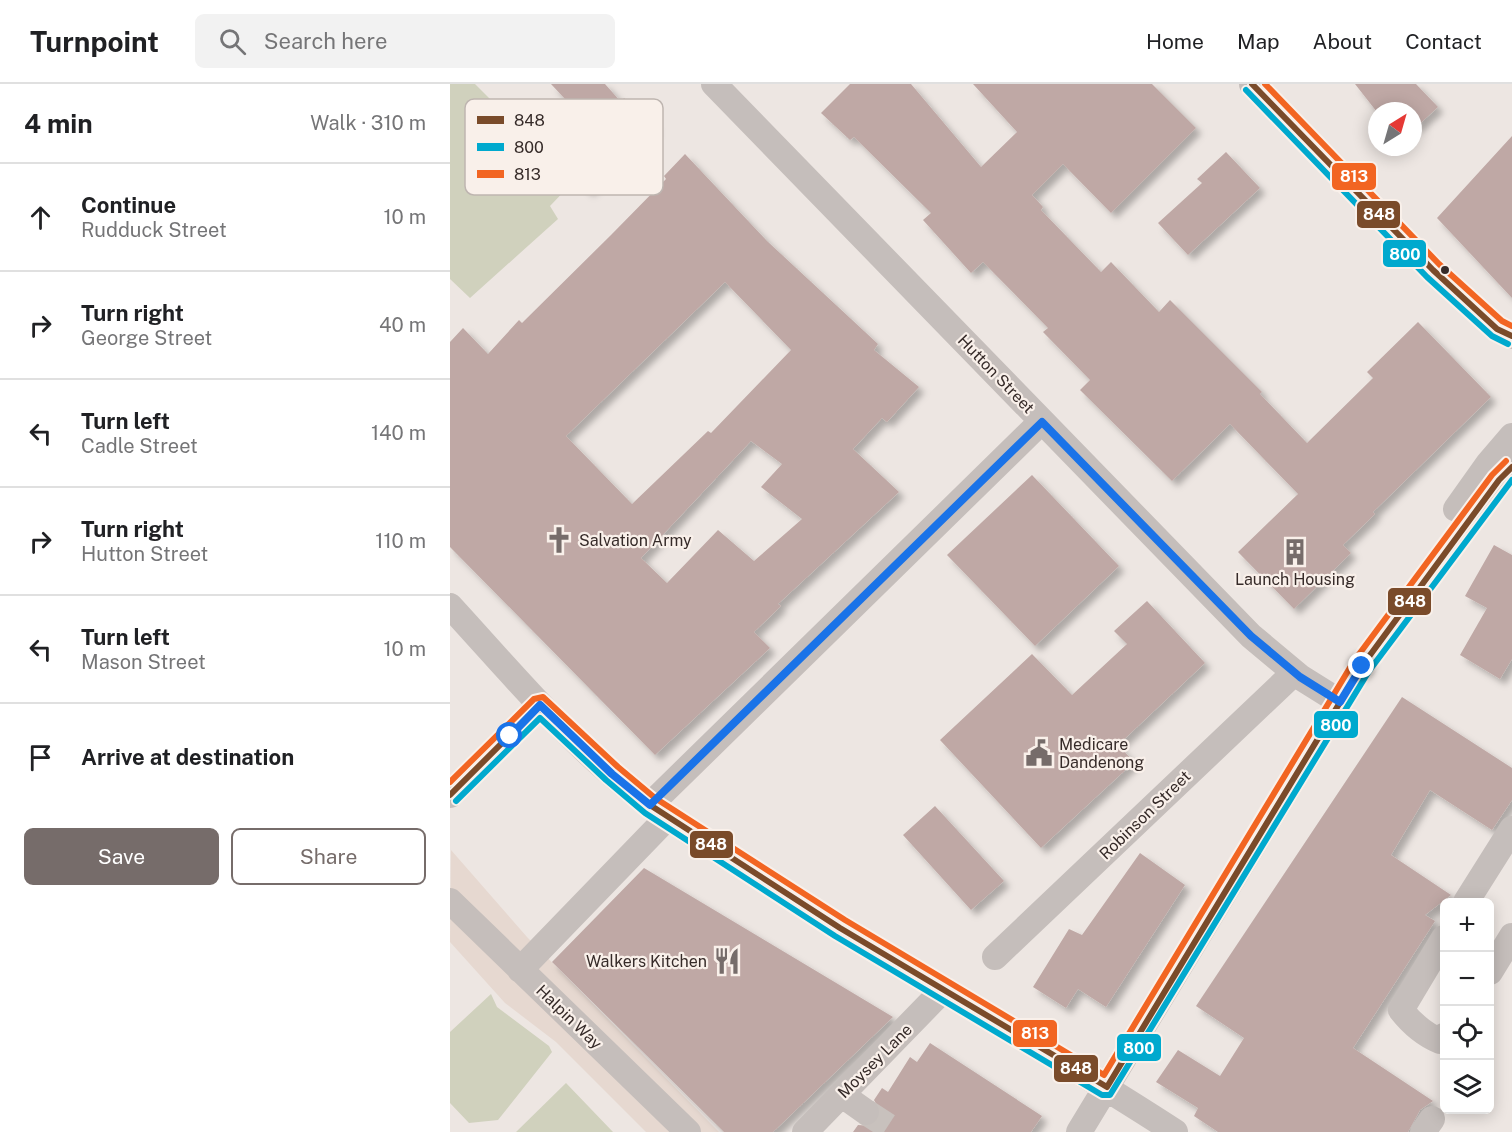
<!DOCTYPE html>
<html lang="en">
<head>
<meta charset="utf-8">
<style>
	body { margin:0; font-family:"Public Sans",sans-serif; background:#f2f2f2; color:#202124 }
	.controls { position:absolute; right:18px; bottom:18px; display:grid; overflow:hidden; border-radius:9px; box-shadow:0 3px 15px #0003 }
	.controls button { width:54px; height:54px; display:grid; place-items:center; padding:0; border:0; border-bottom:2px solid #e0e0e0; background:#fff; color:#202124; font:30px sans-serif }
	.compass { position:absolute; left:918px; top:18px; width:54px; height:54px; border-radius:50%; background:#fff; box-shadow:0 3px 15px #0003; rotate:37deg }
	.stop { position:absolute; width:18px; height:18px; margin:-14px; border:4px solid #1a73e8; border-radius:50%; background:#fff }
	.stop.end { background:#1a73e8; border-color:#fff; box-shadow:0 2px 6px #0008 }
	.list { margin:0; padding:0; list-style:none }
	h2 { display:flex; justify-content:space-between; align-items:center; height:78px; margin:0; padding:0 24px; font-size:26px }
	h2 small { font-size:20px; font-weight:400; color:#757577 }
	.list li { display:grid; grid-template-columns:39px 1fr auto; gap:18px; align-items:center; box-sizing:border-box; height:108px; padding:0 24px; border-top:2px solid #e0e0e0 }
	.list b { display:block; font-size:22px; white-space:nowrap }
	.list p { margin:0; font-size:20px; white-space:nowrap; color:#757577 }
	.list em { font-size:20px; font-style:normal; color:#757577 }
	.actions { display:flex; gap:12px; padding:18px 24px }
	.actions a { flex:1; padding:14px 0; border:2px solid #766c6a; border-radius:9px; text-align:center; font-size:21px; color:#766c6a }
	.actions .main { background:#766c6a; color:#fff }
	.icon { flex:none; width:33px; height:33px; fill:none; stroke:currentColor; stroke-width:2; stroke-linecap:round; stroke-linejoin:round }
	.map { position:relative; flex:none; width:1062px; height:1048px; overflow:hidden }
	header { display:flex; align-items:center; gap:36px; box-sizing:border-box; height:84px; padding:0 30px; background:#fff; border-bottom:2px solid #e0e0e0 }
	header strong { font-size:28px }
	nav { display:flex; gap:33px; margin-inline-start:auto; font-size:21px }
	.search { width:420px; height:54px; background:#f2f2f2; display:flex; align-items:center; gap:15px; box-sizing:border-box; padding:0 21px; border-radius:9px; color:#757577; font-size:22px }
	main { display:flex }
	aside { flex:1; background:#fff }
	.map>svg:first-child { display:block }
	.green { fill:#d0d1bd }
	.plaza { fill:#e6d8d0 }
	.building { fill:#bfa8a5; fill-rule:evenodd; filter:url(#shadow) }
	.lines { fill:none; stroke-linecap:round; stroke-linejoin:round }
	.minor-tunnel { stroke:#c8c1bd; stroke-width:26; stroke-dasharray:26 13; stroke-linecap:butt }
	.minor { stroke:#c5bebb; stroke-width:26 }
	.bus-1-casing { stroke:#f9f0ea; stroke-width:10 }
	.bus-2-casing { stroke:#f9f0ea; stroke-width:10 }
	.bus-3-casing { stroke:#f9f0ea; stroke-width:10 }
	.bus-1 { stroke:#7a4b2a; stroke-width:6 }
	.bus-2 { stroke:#00a9ce; stroke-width:6 }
	.bus-3 { stroke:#f26522; stroke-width:6 }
	.route { stroke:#1a73e8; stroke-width:8 }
	.bus-dot { fill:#362b29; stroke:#f9f0ea; stroke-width:2 }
	.labels { text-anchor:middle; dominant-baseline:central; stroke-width:4.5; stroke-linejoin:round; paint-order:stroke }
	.street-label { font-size:16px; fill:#362b29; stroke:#f9f0ea }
	.poi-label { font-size:16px; fill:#362b29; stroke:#f9f0ea; text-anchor:start }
	.key { fill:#f9f0ea; stroke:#beb5b0; stroke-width:1.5 }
	.key-label { font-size:16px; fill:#362b29 }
	.line-badge { stroke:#f9f0ea; stroke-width:2 }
	.badge-label { font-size:16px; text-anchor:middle; font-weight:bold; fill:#fff }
</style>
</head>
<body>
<header>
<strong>Turnpoint</strong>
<div class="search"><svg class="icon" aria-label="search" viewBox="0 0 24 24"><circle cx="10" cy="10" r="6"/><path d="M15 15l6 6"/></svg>Search here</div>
<nav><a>Home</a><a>Map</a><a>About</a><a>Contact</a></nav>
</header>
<main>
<aside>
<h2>4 min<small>Walk · 310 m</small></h2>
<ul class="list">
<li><svg class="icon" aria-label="ahead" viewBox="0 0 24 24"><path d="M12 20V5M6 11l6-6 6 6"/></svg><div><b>Continue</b><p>Rudduck Street</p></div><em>10 m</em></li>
<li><svg class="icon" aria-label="right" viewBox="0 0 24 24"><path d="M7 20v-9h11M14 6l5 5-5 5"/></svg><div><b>Turn right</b><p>George Street</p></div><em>40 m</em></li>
<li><svg class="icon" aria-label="left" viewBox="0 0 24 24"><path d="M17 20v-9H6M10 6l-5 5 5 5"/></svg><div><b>Turn left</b><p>Cadle Street</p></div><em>140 m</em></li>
<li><svg class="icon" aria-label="right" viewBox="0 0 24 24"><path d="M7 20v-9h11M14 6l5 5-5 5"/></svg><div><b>Turn right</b><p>Hutton Street</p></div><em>110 m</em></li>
<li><svg class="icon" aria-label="left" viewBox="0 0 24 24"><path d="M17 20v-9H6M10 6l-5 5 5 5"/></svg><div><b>Turn left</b><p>Mason Street</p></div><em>10 m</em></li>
<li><svg class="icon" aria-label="arrive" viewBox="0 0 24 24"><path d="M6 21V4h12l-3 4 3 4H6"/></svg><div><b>Arrive at destination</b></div></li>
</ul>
<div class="actions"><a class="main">Save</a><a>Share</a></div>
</aside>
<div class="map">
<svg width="1062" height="1048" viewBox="0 0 1062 1048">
	<defs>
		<filter id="shadow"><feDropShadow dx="5.5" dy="5.5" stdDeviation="3" flood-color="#0004"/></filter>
	</defs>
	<rect width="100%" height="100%" fill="#ede6e2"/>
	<path class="green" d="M0,0h25l98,98 -23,24 8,13 -88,79 -20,-19z
		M41,910l6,13 52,39 3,6 -54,68 -29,3 -19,-20v-71z
		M116,999l47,49h-97z"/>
	<path class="plaza" d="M1,766l76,87 192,195h-73l-90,-90 -51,-39 -55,-61z"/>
	<path class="building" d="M101,0h54l16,18 3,-4 31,30 -67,63 -28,-30 33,-32z
		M400,0h61l70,83 36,-35 -44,-48h179l44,44 -85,85 -48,-49 -31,31 11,12 -2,3 60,62 10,-10 48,50 11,-12 92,92 -2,2 47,49 66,-65 -6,-6 51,-50 73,75 -118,115 2,2 -32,31 8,8 -57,56 -56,-57 60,-58 -68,-70 -58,57 -92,-91 10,-10 -47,-48 5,-4 -65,-66 -12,11 -48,-53 8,-7 -77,-76 -4,3 -29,-27z
		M905,0h61l22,23 -25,23v-19l-36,1z
		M1062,52v162l-75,-80z
		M776,68l34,36 -72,67 -30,-32 44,-40 -5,-4z
		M235,70l82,87 111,103 -4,6 45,37 -32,35 -5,-4 -29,31 46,43 -121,112 3,2 -27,26 16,16 -115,107 -205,-208v-205l13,-14 25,26 31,-34 3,3 89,-88 55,-56 -2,-3zM275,198l66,68 -80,83 -3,-2 -76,73 -66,-68zM301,357l31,23 -21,23 41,32 -48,42 -36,-31 -51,53 -26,-25z
		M582,391l87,91 -84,80 -88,-91z
		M1044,461l18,10v104l-12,20 -40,-24 27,-47 -22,-12z
		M697,517l58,62 -87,82 16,17 -93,86 -101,-108 92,-86 40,41 55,-51 -13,-13z
		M952,613l110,71v32l-20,30 -62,-40 -39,65 60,40 -26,20 10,6 -82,127 80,53 -13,9 -12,22h-190l-24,-16 4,-8 -42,-26 22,-32 42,26 24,-38 -48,-32z
		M485,722l69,75 -33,29 -68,-75z
		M690,769l45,32 -79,122 -28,-18 -12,19 -33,-21 36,-58 13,6z
		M194,784l249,149 -120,115h-49l-172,-170z
		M480,959l112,73 -11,16h-178l5,-7 14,1 6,-5 3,-8 -7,-13 8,-12 6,4 22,-35 7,5z"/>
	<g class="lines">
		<path class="minor-tunnel" d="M416,1028l31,20"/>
		<path class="minor" d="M264,0l537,552 49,41 40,25
			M802,0l181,186 64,59 15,7
			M1006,425l32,-45 24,-28
			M0,522c55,60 114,130 177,181 48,39 103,70 154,103 130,83 265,158 394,242
			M0,711l90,-90
			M200,721l392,-384
			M0,817l238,231
			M1016,818l46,-73
			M994,854l-43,72c11,14 22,24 39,31l4,-5
			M545,873l299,-284
			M70,886l148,-153
			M1040,888l22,-36
			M392,1011l24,17
			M355,1048l139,-143
			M629,1048l283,-466 137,-186 13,-13
			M973,1048l9,-13"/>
		<defs>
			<path id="bus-1" d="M802,0l181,186 64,59 15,7
				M0,711l90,-90 72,69 38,31 190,123 267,159 255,-421 137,-186 13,-13"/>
			<path id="bus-2" d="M796,6l181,187 65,59 16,8
				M6,717l84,-83 66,62 39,33 190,123 267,159h8l259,-424 143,-191"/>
			<path id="bus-3" d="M815,0l174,180 63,57 10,5
				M0,698l84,-83 9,-2 75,70 37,31 190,122 259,155 250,-414 138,-186 14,-14"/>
		</defs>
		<use href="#bus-1" class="bus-1-casing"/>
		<use href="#bus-2" class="bus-2-casing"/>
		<use href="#bus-3" class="bus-3-casing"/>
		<use href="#bus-1" class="bus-1"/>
		<use href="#bus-2" class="bus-2"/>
		<use href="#bus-3" class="bus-3"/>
	</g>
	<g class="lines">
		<path class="route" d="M60,652l30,-31 72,69 38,31 392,-383 209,214 49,41 40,25 22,-36"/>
	</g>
	<defs>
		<symbol id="church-bare" viewBox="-9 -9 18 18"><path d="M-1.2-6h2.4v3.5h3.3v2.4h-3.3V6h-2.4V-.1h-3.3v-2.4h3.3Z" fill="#766c6a" stroke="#f9f0ea" stroke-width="2.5" paint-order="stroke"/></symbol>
		<symbol id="building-bare" viewBox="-9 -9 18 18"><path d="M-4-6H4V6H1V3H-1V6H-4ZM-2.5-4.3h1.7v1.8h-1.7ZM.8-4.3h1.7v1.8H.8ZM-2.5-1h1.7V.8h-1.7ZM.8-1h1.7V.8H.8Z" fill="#766c6a" stroke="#f9f0ea" stroke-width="2.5" paint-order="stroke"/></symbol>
		<symbol id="civic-bare" viewBox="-9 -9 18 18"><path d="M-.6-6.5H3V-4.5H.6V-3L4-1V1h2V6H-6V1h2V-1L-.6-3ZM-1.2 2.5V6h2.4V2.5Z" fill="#766c6a" stroke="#f9f0ea" stroke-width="2.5" paint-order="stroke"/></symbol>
		<symbol id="restaurant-bare" viewBox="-9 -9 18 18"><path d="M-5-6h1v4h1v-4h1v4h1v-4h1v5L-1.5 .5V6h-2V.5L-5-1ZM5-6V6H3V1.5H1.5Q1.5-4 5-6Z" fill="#766c6a" stroke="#f9f0ea" stroke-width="2.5" paint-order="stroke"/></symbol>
	</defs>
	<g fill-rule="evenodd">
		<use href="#church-bare" x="90" y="437" width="38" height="38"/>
		<use href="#building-bare" x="826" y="449" width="38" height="38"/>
		<use href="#civic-bare" x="570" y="650" width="38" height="38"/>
		<use href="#restaurant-bare" x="258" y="858" width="38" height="38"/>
	</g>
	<circle class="bus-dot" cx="995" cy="186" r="5"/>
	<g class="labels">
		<g class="street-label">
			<text transform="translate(546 290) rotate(46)">Hutton Street</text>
			<text transform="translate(695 731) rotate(-44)">Robinson Street</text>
			<text transform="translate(119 933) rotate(44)">Halpin Way</text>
			<text transform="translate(425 977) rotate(-45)">Moysey Lane</text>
		</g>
		<g class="poi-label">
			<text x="129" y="456">Salvation Army</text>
			<text x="845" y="495" text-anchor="middle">Launch Housing</text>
			<text x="609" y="660">Medicare<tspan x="609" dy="18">Dandenong</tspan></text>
			<text x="257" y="877" text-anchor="end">Walkers Kitchen</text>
		</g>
	</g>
	<rect x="15" y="15" width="198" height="96" rx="9" class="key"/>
	<rect x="27" y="32" width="27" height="8" fill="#7a4b2a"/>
	<rect x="27" y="59" width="27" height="8" fill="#00a9ce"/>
	<rect x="27" y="86" width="27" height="8" fill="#f26522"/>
	<g class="key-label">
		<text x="64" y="42">848</text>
		<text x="64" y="69">800</text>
		<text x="64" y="96">813</text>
	</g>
	<g class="line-badge">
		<rect x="881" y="78" width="46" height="29" rx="6" fill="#f26522"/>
		<rect x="906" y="116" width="45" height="29" rx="6" fill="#7a4b2a"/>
		<rect x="932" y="155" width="45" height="29" rx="6" fill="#00a9ce"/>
		<rect x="937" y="503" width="45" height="29" rx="6" fill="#7a4b2a"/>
		<rect x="863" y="626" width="46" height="29" rx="6" fill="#00a9ce"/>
		<rect x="239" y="746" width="45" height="29" rx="6" fill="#7a4b2a"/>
		<rect x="562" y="935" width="46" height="29" rx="6" fill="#f26522"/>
		<rect x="666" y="949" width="46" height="29" rx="6" fill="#00a9ce"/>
		<rect x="603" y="970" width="46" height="29" rx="6" fill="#7a4b2a"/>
	</g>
	<g class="badge-label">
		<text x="904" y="98">813</text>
		<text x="929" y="136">848</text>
		<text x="955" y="176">800</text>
		<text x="960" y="523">848</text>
		<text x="886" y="647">800</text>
		<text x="261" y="766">848</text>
		<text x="585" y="955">813</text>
		<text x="689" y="970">800</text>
		<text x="626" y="990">848</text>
	</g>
</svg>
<div class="controls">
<button>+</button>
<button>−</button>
<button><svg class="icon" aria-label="locate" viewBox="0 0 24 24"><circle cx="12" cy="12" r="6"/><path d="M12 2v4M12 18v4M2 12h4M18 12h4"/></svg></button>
<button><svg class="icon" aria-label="layers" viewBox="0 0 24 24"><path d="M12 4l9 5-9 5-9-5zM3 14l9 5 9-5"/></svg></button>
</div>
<svg class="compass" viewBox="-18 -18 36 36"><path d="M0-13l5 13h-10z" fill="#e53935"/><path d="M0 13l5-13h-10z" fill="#757577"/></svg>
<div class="stop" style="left:60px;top:652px"></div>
<div class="stop end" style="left:912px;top:582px"></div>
</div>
</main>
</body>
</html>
